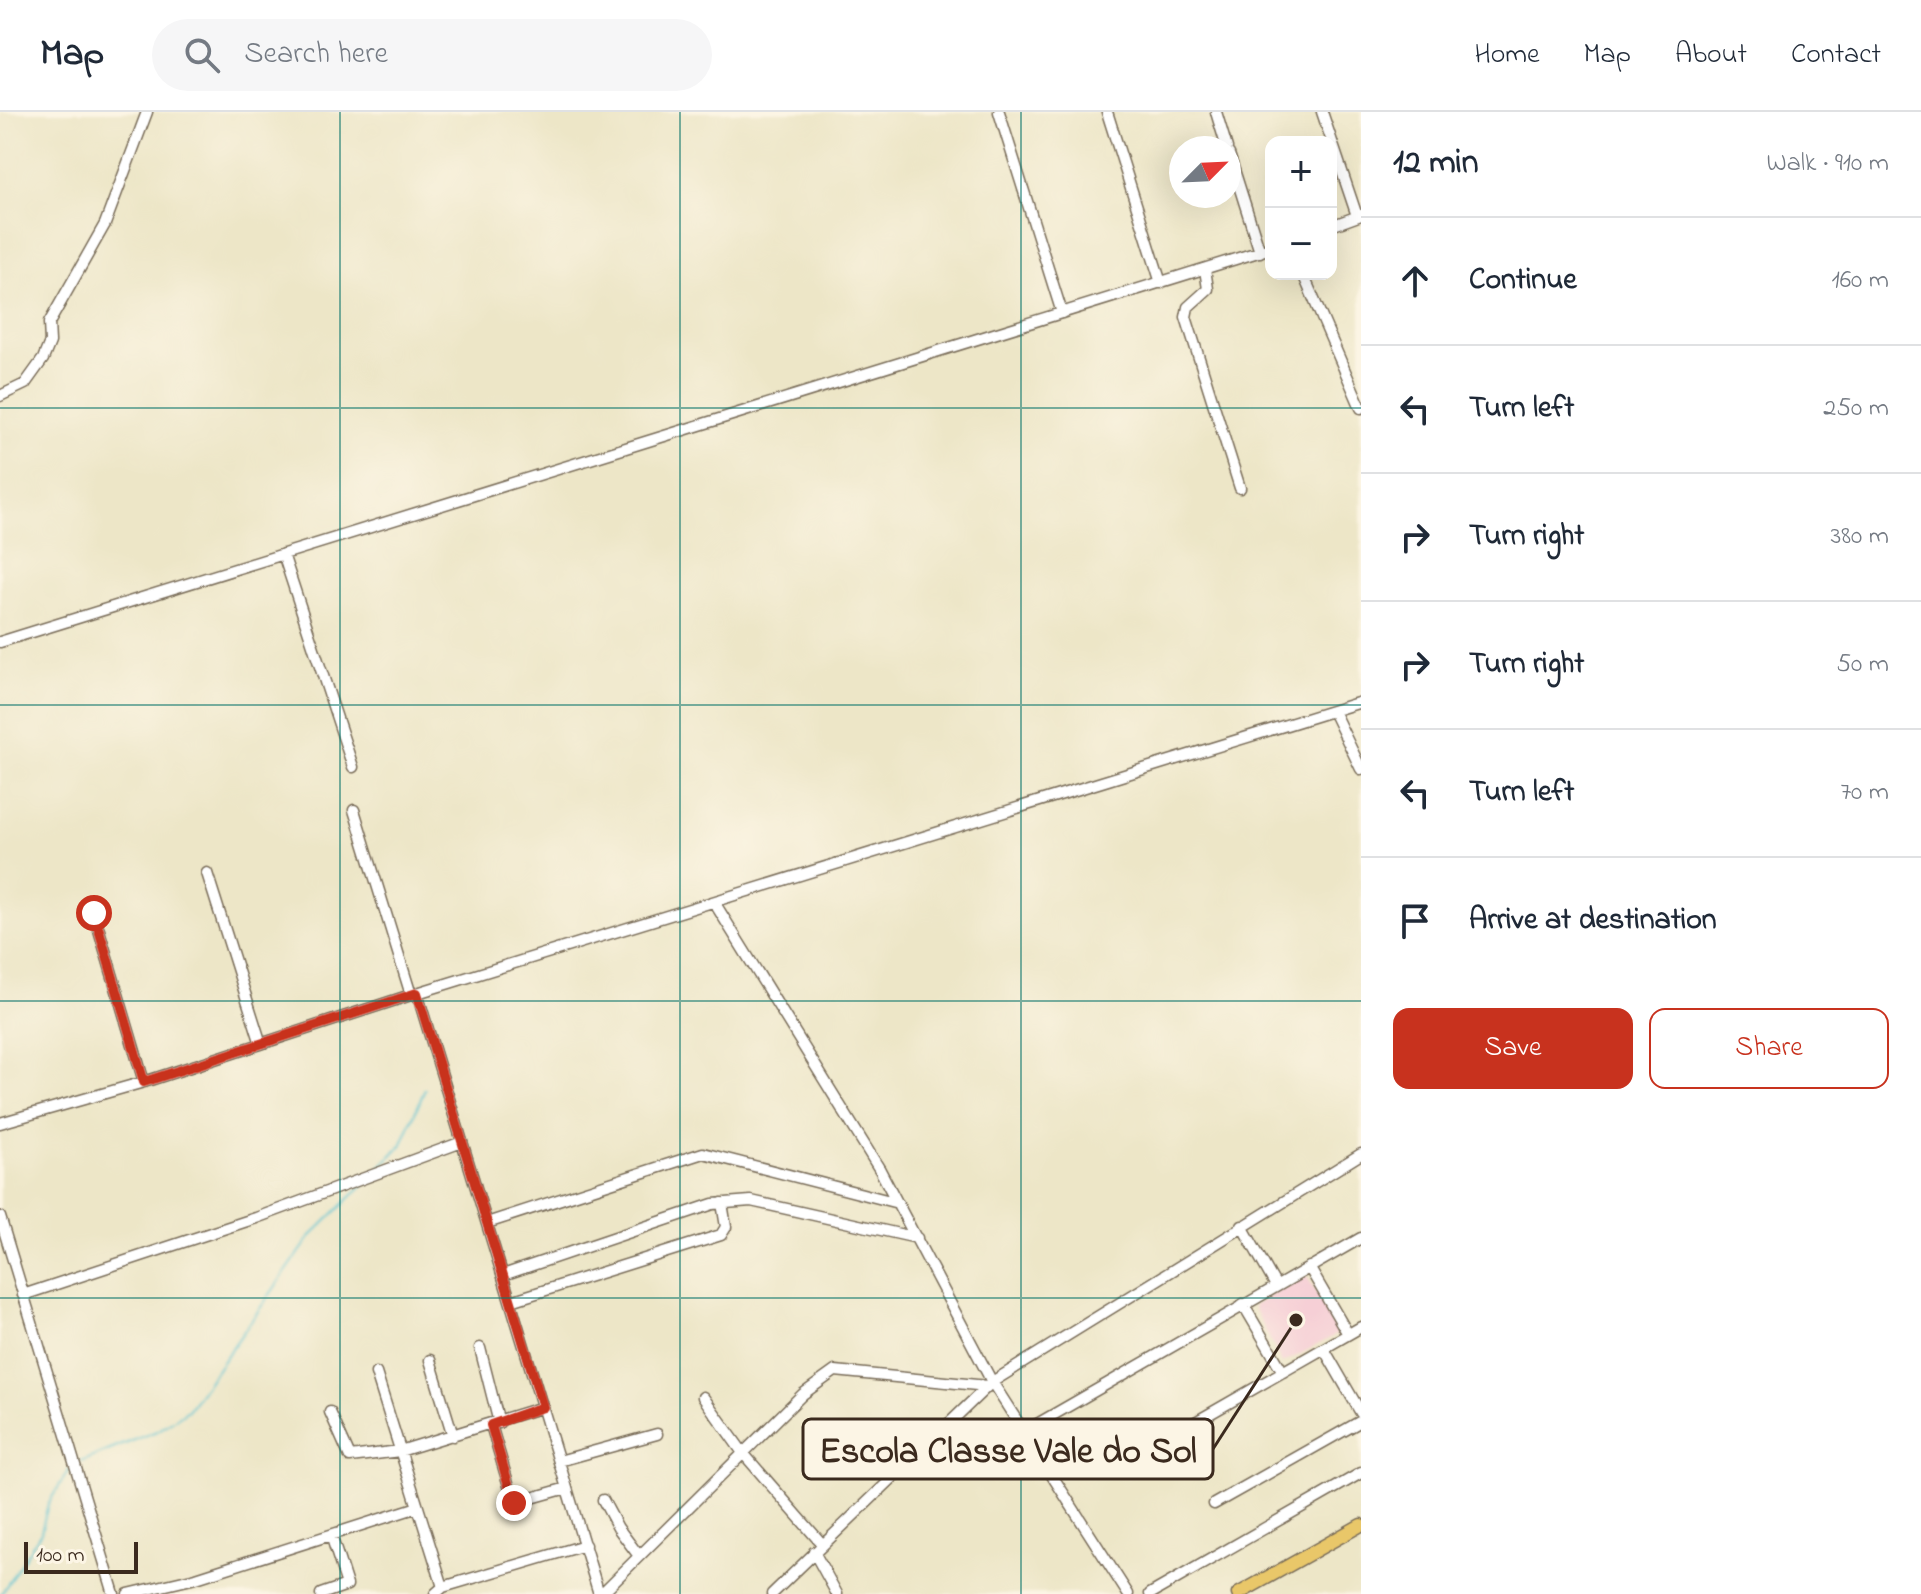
<!DOCTYPE html>
<html lang="en">
<head>
<meta charset="utf-8">
<style>
	body { margin:0; font-family:"Indie Flower",sans-serif; background:#f6f6f7; color:#1f2937 }
	.controls { position:absolute; right:24px; top:24px; display:grid; overflow:hidden; border-radius:16px; box-shadow:0 8px 32px #0002 }
	.controls button { width:72px; height:72px; display:grid; place-items:center; padding:0; border:0; border-bottom:2px solid #e0e1e3; background:#fff; color:#1f2937; font:40px sans-serif }
	.compass { position:absolute; left:1169px; top:24px; width:72px; height:72px; border-radius:50%; background:#fff; box-shadow:0 8px 32px #0002; rotate:66deg }
	.scale { position:absolute; left:24px; bottom:20px; width:114px; box-sizing:border-box; padding-left:8px; border:4px solid #3b2a1e; border-top:0; font-size:22px; line-height:28px; white-space:nowrap; color:#3b2a1e; -webkit-text-stroke:6px #fcf5e5; paint-order:stroke }
	.stop { position:absolute; width:24px; height:24px; margin:-18px; border:6px solid #c8321e; border-radius:50%; background:#fff }
	.stop.end { background:#c8321e; border-color:#fff; box-shadow:0 2px 8px #0008 }
	.list { margin:0; padding:0; list-style:none }
	h2 { display:flex; justify-content:space-between; align-items:center; height:104px; margin:0; padding:0 32px; font-size:34px }
	h2 small { font-size:26px; font-weight:400; color:#747a83 }
	.list li { display:grid; grid-template-columns:52px 1fr auto; gap:24px; align-items:center; box-sizing:border-box; height:128px; padding:0 32px; border-top:2px solid #e0e1e3 }
	.list b { display:block; font-size:30px; white-space:nowrap }
	.list em { font-size:26px; font-style:normal; color:#747a83 }
	.actions { display:flex; gap:16px; padding:24px 32px }
	.actions a { flex:1; padding:18px 0; border:2px solid #c8321e; border-radius:16px; text-align:center; font-size:28px; color:#c8321e }
	.actions .main { background:#c8321e; color:#fff }
	.icon { flex:none; width:44px; height:44px; fill:none; stroke:currentColor; stroke-width:2; stroke-linecap:round; stroke-linejoin:round }
	.map { position:relative; flex:none; width:1361px; height:1482px; overflow:hidden }
	header { display:flex; align-items:center; gap:48px; box-sizing:border-box; height:112px; padding:0 40px; background:#fff; border-bottom:2px solid #e0e1e3 }
	header strong { font-size:38px }
	nav { display:flex; gap:44px; margin-inline-start:auto; font-size:28px }
	.search { width:560px; height:72px; background:#f6f6f7; display:flex; align-items:center; gap:20px; box-sizing:border-box; padding:0 28px; border-radius:44px; color:#747a83; font-size:30px }
	main { display:flex }
	aside { flex:1; background:#fff }
	.map>svg:first-child { display:block }
	.built { fill:#f6cfd6 }
	.lines { fill:none; stroke-linecap:round; stroke-linejoin:round }
	.stream { stroke:#55c1cf; stroke-width:2 }
	.minor-casing { stroke:#796c59; stroke-width:13 }
	.major-casing { stroke:#796c59; stroke-width:15 }
	.minor { stroke:#fff; stroke-width:10 }
	.major { stroke:#e9c769; stroke-width:12 }
	.route { stroke:#c8321e; stroke-width:10 }
	.grid { fill:none; stroke:#0f766e; stroke-width:2; stroke-opacity:0.55 }
	.leader { fill:none; stroke:#3b2a1e; stroke-width:3 }
	.callout-dot { fill:#3b2a1e; stroke:#fcf5e5; stroke-width:3 }
	.callout { fill:#fcf5e5; stroke:#3b2a1e; stroke-width:3 }
	.callout-label { font-size:36px; text-anchor:middle; font-weight:bold; fill:#3b2a1e }
</style>
</head>
<body>
<header>
<strong>Map</strong>
<div class="search"><svg class="icon" aria-label="search" viewBox="0 0 24 24"><circle cx="10" cy="10" r="6"/><path d="M15 15l6 6"/></svg>Search here</div>
<nav><a>Home</a><a>Map</a><a>About</a><a>Contact</a></nav>
</header>
<main>
<div class="map">
<svg width="1361" height="1482" viewBox="0 0 1361 1482">
	<rect width="100%" height="100%" fill="#fcf5e5"/>
	<filter id="ink" filterUnits="userSpaceOnUse"><feTurbulence type="fractalNoise" baseFrequency=".0125" numOctaves="2"/><feDisplacementMap in="SourceGraphic" scale="16" xChannelSelector="R" yChannelSelector="G"/><feConvolveMatrix kernelMatrix="1 2 1 2 8 2 1 2 1" color-interpolation-filters="sRGB"/></filter>
	<filter id="wash" filterUnits="userSpaceOnUse"><feTurbulence type="fractalNoise" baseFrequency=".006" numOctaves="4" result="noise"/><feDisplacementMap in="SourceGraphic" scale="32" xChannelSelector="R" yChannelSelector="G"/><feGaussianBlur stdDeviation="1.8" result="paint"/><feColorMatrix in="noise" values="0 0 0 0 0 0 0 0 0 0 0 0 0 0 0 0 0 1.4 0 .05"/><feComposite in="paint" operator="in"/></filter>
	<g filter="url(#wash)">
		<rect width="100%" height="100%" fill="#ede6c7"/>
		<path class="built" d="M1306,1163l35,57 -59,32 -29,-58z"/>
		<g class="lines">
			<path class="stream" d="M380,1055l21,-21 24,-57
				M81,1350l78,-32 29,-20 124,-175 53,-52
				M1,1482l40,-62 7,-28 21,-34"/>
		</g>
	</g>
	<g filter="url(#ink)">
		<g class="lines">
			<defs>
				<path id="minor" d="M999,0l63,201
					M1107,0l54,171
					M1216,0l11,36
					M1322,0l35,104
					M1229,42l31,98
					M1331,114l30,-11
					M1205,157l3,20 -20,18 -2,10 54,171
					M1303,162l58,134
					M0,284l25,-12 18,-25 7,-17 -1,-19 56,-99 42,-112
					M283,442l70,213
					M0,530l1271,-394
					M1333,599l28,58
					M354,698l57,185
					M207,761l54,171
					M714,790l166,268 112,212 136,212
					M94,801l50,169
					M417,881l182,601
					M0,1011l144,-41 273,-89 944,-291
					M0,1105l114,377
					M487,1111l216,-70 195,50
					M1242,1114l34,60
					M1309,1155l39,67
					M503,1163l210,-71 38,-3 166,37
					M23,1183l233,-77 206,-76
					M511,1189l210,-66 5,-8 -4,-24
					M1243,1192l40,68
					M480,1236l19,75
					M1324,1237l37,64
					M430,1248l23,76
					M376,1261l67,214
					M703,1285l40,56 79,91
					M330,1300l20,45 50,-6 143,-44
					M491,1313l23,78 53,-15
					M1025,1319l336,-193
					M1171,1324l190,-109
					M559,1349l98,-27
					M603,1388l15,28 21,28
					M1214,1392l147,-83
					M814,1440l23,42
					M128,1482l68,-16 222,-71
					M321,1482l26,-9 -16,-50
					M435,1482l8,-7 142,-42
					M601,1482l202,-200 32,-23 152,15
					M772,1482l220,-212 369,-228
					M1150,1482l211,-121"/>
				<path id="major" d="M1238,1482l123,-69"/>
			</defs>
			<use href="#minor" class="minor-casing"/>
			<use href="#major" class="major-casing"/>
			<use href="#minor" class="minor"/>
			<use href="#major" class="major"/>
		</g>
	</g>
	<g class="lines" filter="url(#ink)">
		<path class="route" d="M94,801l50,169 273,-89 126,414 -52,18 23,78"/>
	</g>
	<path class="grid" d="M340,0v1482M680,0v1482M1021,0v1482M0,296h1361M0,593h1361M0,889h1361M0,1186h1361"/>
	<path class="leader" d="M1296 1208L1213 1337"/>
	<circle class="callout-dot" cx="1296" cy="1208" r="8"/>
	<rect class="callout" x="803" y="1307" width="410" height="60" rx="8"/>
	<g class="callout-label">
		<text x="1008" y="1350">Escola Classe Vale do Sol</text>
	</g>
</svg>
<div class="controls">
<button>+</button>
<button>−</button>
</div>
<svg class="compass" viewBox="-18 -18 36 36"><path d="M0-13l5 13h-10z" fill="#e53935"/><path d="M0 13l5-13h-10z" fill="#747a83"/></svg>
<div class="scale">100 m</div>
<div class="stop" style="left:94px;top:801px"></div>
<div class="stop end" style="left:514px;top:1391px"></div>
</div>
<aside>
<h2>12 min<small>Walk · 910 m</small></h2>
<ul class="list">
<li><svg class="icon" aria-label="ahead" viewBox="0 0 24 24"><path d="M12 20V5M6 11l6-6 6 6"/></svg><div><b>Continue</b></div><em>160 m</em></li>
<li><svg class="icon" aria-label="left" viewBox="0 0 24 24"><path d="M17 20v-9H6M10 6l-5 5 5 5"/></svg><div><b>Turn left</b></div><em>250 m</em></li>
<li><svg class="icon" aria-label="right" viewBox="0 0 24 24"><path d="M7 20v-9h11M14 6l5 5-5 5"/></svg><div><b>Turn right</b></div><em>380 m</em></li>
<li><svg class="icon" aria-label="right" viewBox="0 0 24 24"><path d="M7 20v-9h11M14 6l5 5-5 5"/></svg><div><b>Turn right</b></div><em>50 m</em></li>
<li><svg class="icon" aria-label="left" viewBox="0 0 24 24"><path d="M17 20v-9H6M10 6l-5 5 5 5"/></svg><div><b>Turn left</b></div><em>70 m</em></li>
<li><svg class="icon" aria-label="arrive" viewBox="0 0 24 24"><path d="M6 21V4h12l-3 4 3 4H6"/></svg><div><b>Arrive at destination</b></div></li>
</ul>
<div class="actions"><a class="main">Save</a><a>Share</a></div>
</aside>
</main>
</body>
</html>
